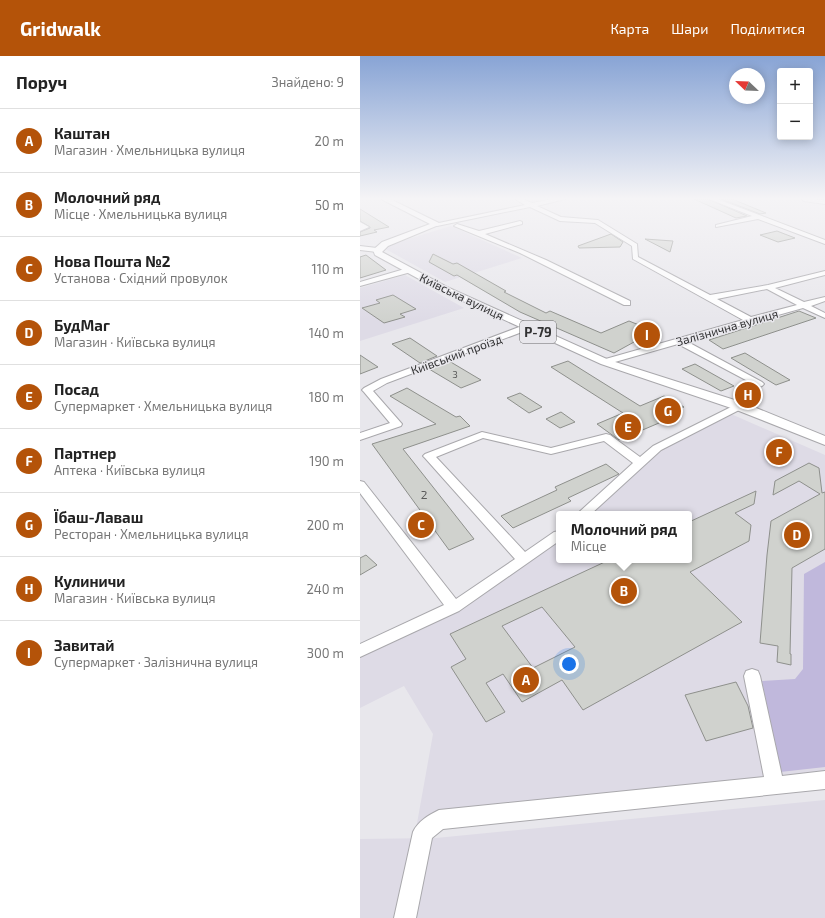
<!DOCTYPE html>
<html lang="uk">
<head>
<meta charset="utf-8">
<style>
	body { margin:0; font-family:"Exo 2",sans-serif; background:#f6f6f6; color:#222 }
	.controls { position:absolute; right:12px; top:12px; display:grid; overflow:hidden; border-radius:4px; box-shadow:0 2px 10px #0003 }
	.controls button { width:36px; height:36px; display:grid; place-items:center; padding:0; border:0; border-bottom:1px solid #e0e0e0; background:#fff; color:#222; font:20px sans-serif }
	.compass { position:absolute; left:369px; top:12px; width:36px; height:36px; border-radius:50%; background:#fff; box-shadow:0 2px 10px #0003; rotate:293deg }
	.you { position:absolute; left:209px; top:608px; width:14px; height:14px; margin:-10px; border:3px solid #fff; border-radius:50%; background:#1a73e8; box-shadow:0 0 0 6px #1a73e833 }
	.badge { display:grid; place-items:center; width:26px; height:26px; border-radius:50%; background:#b45309; color:#fff; font-size:13px; font-weight:700 }
	.pin { position:absolute; translate:-50% -50%; border:2px solid #fff; box-shadow:0 1px 4px #0006 }
	.popup { position:absolute; left:196px; top:455px; width:136px; height:52px; box-sizing:border-box; display:grid; place-content:center; border-radius:4px; background:#fff; filter:drop-shadow(0 1px 3px #0005); font-size:13px; white-space:nowrap; color:#767676 }
	.popup b { font-size:15px; color:#222 }
	.popup::after { content:''; position:absolute; left:50%; top:100%; margin-left:-8px; border:8px solid transparent; border-top-color:#fff }
	.list { margin:0; padding:0; list-style:none }
	h2 { display:flex; justify-content:space-between; align-items:center; height:52px; margin:0; padding:0 16px; font-size:17px }
	h2 small { font-size:13px; font-weight:400; color:#767676 }
	.list li { display:grid; grid-template-columns:26px 1fr auto; gap:12px; align-items:center; box-sizing:border-box; height:64px; padding:0 16px; border-top:1px solid #e0e0e0 }
	.list b { display:block; font-size:15px; white-space:nowrap }
	.list p { margin:0; font-size:13px; white-space:nowrap; color:#767676 }
	.list em { font-size:13px; font-style:normal; color:#767676 }
	.map { position:relative; flex:none; width:465px; height:862px; overflow:hidden }
	header { display:flex; align-items:center; gap:24px; box-sizing:border-box; height:56px; padding:0 20px; background:#b45309; color:#fff }
	header strong { font-size:19px }
	nav { display:flex; gap:22px; margin-inline-start:auto; font-size:14px }
	main { display:flex }
	aside { flex:1; background:#fff }
	.map>svg:first-child { display:block }
	.built { fill:#dedbe6 }
	.green { fill:#c0b8dc }
	.building { fill:#d0d2ce; stroke:#8e908c; fill-rule:evenodd }
	.lines { fill:none; stroke-linecap:round; stroke-linejoin:round }
	.minor-casing { stroke:#a9a8ac; stroke-width:2 }
	.major-casing { stroke:#a9a8ac; stroke-width:2 }
	.minor { fill:#fff; fill-rule:evenodd }
	.major { fill:#fff; fill-rule:evenodd }
	.labels { text-anchor:middle; dominant-baseline:central; stroke-width:3; stroke-linejoin:round; paint-order:stroke }
	.far-number-label { font-size:10px; fill:#5a5a5a }
	.far-street-label { font-size:12px; fill:#323233; stroke:#e8e7ec }
	.number-label { font-size:12px; fill:#5a5a5a }
	.shield { fill:#e8e7ec; stroke:#69686a; stroke-width:1 }
	.shield-label { font-size:13px; font-weight:bold; fill:#323233 }
</style>
</head>
<body>
<header>
<strong>Gridwalk</strong>
<nav><a>Карта</a><a>Шари</a><a>Поділитися</a></nav>
</header>
<main>
<aside>
<h2>Поруч<small>Знайдено: 9</small></h2>
<ul class="list">
<li><span class="badge">A</span><div><b>Каштан</b><p>Магазин · Хмельницька вулиця</p></div><em>20 m</em></li>
<li><span class="badge">B</span><div><b>Молочний ряд</b><p>Місце · Хмельницька вулиця</p></div><em>50 m</em></li>
<li><span class="badge">C</span><div><b>Нова Пошта №2</b><p>Установа · Східний провулок</p></div><em>110 m</em></li>
<li><span class="badge">D</span><div><b>БудМаг</b><p>Магазин · Київська вулиця</p></div><em>140 m</em></li>
<li><span class="badge">E</span><div><b>Посад</b><p>Супермаркет · Хмельницька вулиця</p></div><em>180 m</em></li>
<li><span class="badge">F</span><div><b>Партнер</b><p>Аптека · Київська вулиця</p></div><em>190 m</em></li>
<li><span class="badge">G</span><div><b>Їбаш-Лаваш</b><p>Ресторан · Хмельницька вулиця</p></div><em>200 m</em></li>
<li><span class="badge">H</span><div><b>Кулиничи</b><p>Магазин · Київська вулиця</p></div><em>240 m</em></li>
<li><span class="badge">I</span><div><b>Завитай</b><p>Супермаркет · Залізнична вулиця</p></div><em>300 m</em></li>
</ul>
</aside>
<div class="map">
<svg width="465" height="862" viewBox="0 0 465 862">
	<rect width="100%" height="100%" fill="#e8e7ec"/>
	<path class="built" d="M91,170l22,10 49,22 -77,24 -63,-35z
		M45,219l59,33 -104,33v-53z
		M371,358l94,41v326l-409,48 17,-95 -29,-48 -44,22v-53l199,-116v21h130v-46h-101l72,-64z
		M465,744v118h-465v-79l76,-1z"/>
	<path class="green" d="M465,506v205l-45,5 -18,-91 33,-2 8,-10 1,-95z"/>
	<path class="building" d="M334,143h14l39,17 -11,2z
		M361,143h11l34,14 -6,1z
		M0,153l29,18 -15,3 3,2 -17,4v-4l10,-4v-1l-10,-6z
		M417,175l18,7 -17,4 -18,-7z
		M251,178l12,8 -3,5 -41,1 -1,-2z
		M285,183l28,2 -3,11z
		M73,198l20,10 4,-1 49,28 -2,1 42,21 4,-2 51,22 28,-12 25,10 -40,22 -94,-41 -63,-37 -3,1 -25,-14z
		M6,199l20,15 -26,8v-21z
		M33,239l23,14 -16,5 5,3 -21,6 -22,-15 18,-5 -4,-3z
		M439,255l17,7 -93,31 -14,-9z
		M50,282l27,18 -17,7 -28,-19z
		M385,297l45,27 -14,5 -45,-27z
		M0,299l18,12 -18,7z
		M89,305l32,19 -20,8 -32,-19z
		M208,305l72,45 24,-10 20,11 -22,10 4,3 -47,20 -22,-16 26,-11 -72,-46z
		M335,308l39,22 -13,5 -39,-22z
		M47,332l49,29 4,-1 10,10 -67,23 71,90 -25,11 -77,-106 64,-20 -46,-28z
		M160,337l22,14 -13,6 -22,-15z
		M201,356l14,10 -15,6 -14,-9z
		M449,407l10,5 3,25 3,-1v57l-33,19 -2,86h1v11l-14,-3 1,-16 -18,-3 7,-88 4,-34 49,-27 -21,-13 -26,14 2,-14z
		M246,408l13,10 -51,24 3,3 -58,27 -12,-12 56,-26 -2,-3z
		M396,435l-2,13 -19,9 16,12 -2,16 -59,31 52,50 -159,88 -21,-30 -40,22 -19,-28 -17,9 19,29 -19,10 -35,-55 15,-8 -16,-25 159,-74h80v-38zM182,551l33,40 -42,21 -31,-42z
		M6,499l11,10 -17,10v-17z
		M376,626l12,24 5,22 -47,13 -21,-46z"/>
	<g class="lines">
		<defs>
			<path id="minor" d="M155,143h8l9,4 21,-4h12l-28,7 24,11 37,3 39,24 1,13 72,38 58,-10 57,-14v4l-50,13 29,14 21,-5v4l-14,5 14,7v5l-22,-10 -117,33 76,41 2,2 -2,2 -3,1 -81,-43 -70,20h-6l-2,-2 2,-2 141,-40 -110,-61 -1,-13 -37,-23 -35,-2 -30,-14 -93,19 -3,-2 91,-19zM407,233l30,16 -46,12 -34,-18z
				M349,143h8l108,41v4l-67,-25 -42,8v-2l36,-9z
				M441,143l24,1v4l-21,-3z
				M160,165l2,1v2l-37,10 61,26 84,41v4h-6l-104,-52 -66,-27 3,-2 22,7z
				M0,166l9,5 -9,4z
				M0,190l17,2 3,2 -3,2 -17,-2z
				M48,212h3v4l-51,14v-4z
				M167,268l4,3 -1,2 -143,54 -14,8 29,33 -1,2 -41,14v-7l30,-10 -26,-31 -2,-2 2,-2 17,-9z
				M379,347l4,1 1,2 -1,2 -82,42 -70,64h-14l56,-51 -29,-22 -53,13 -68,-16 -47,19 89,95 29,-20 5,-1v10l-100,70 -99,46v-13l84,-39 -84,-112v-12l4,1 92,117 59,-40 -90,-101 -2,-2 2,-2 57,-22 69,16 55,-14 4,1 30,22 13,-11z
				M392,613l6,2 2,5 22,100 43,-5v18l-382,40 -11,9 -16,80h-22l19,-86c5,-11 16,-17 26,-22l325,-33 -20,-101 2,-5z"/>
			<path id="major" d="M21,143h9l51,25 -53,22 -6,6 65,35 162,73 135,43 81,33v9l-91,-36 -133,-45 -160,-73 -66,-36 -2,-5 9,-8 48,-18z"/>
		</defs>
		<use href="#minor" class="minor-casing"/>
		<use href="#major" class="major-casing"/>
		<use href="#minor" class="minor"/>
		<use href="#major" class="major"/>
	</g>
	<linearGradient id="sky" x2="0" y2="1"><stop stop-color="#88a4d5"/><stop offset="0.54" stop-color="#f5f4f6"/><stop offset="1" stop-color="#f5f4f6" stop-opacity="0"/></linearGradient>
	<rect width="465" height="264" fill="url(#sky)"/>
	<g class="labels">
		<g class="far-number-label">
			<text x="95" y="318">3</text>
		</g>
		<g class="far-street-label">
			<text transform="translate(102 240) rotate(26)">Київська вулиця</text>
			<text transform="translate(367 271) rotate(-16)">Залізнична вулиця</text>
			<text transform="translate(96 298) rotate(-20)">Київський проїзд</text>
		</g>
		<g class="number-label">
			<text x="64" y="438">2</text>
		</g>
		<rect class="shield" x="160" y="265" width="36" height="22" rx="3"/>
		<g class="shield-label">
			<text x="178" y="276">Р-79</text>
		</g>
	</g>
</svg>
<div class="controls">
<button>+</button>
<button>−</button>
</div>
<svg class="compass" viewBox="-18 -18 36 36"><path d="M0-13l5 13h-10z" fill="#e53935"/><path d="M0 13l5-13h-10z" fill="#767676"/></svg>
<div class="you"></div>
<div class="pin badge" style="left:166px;top:624px">A</div>
<div class="pin badge" style="left:264px;top:535px">B</div>
<div class="popup"><b>Молочний ряд</b>Місце</div>
<div class="pin badge" style="left:61px;top:469px">C</div>
<div class="pin badge" style="left:437px;top:479px">D</div>
<div class="pin badge" style="left:268px;top:371px">E</div>
<div class="pin badge" style="left:419px;top:396px">F</div>
<div class="pin badge" style="left:308px;top:355px">G</div>
<div class="pin badge" style="left:388px;top:339px">H</div>
<div class="pin badge" style="left:287px;top:279px">I</div>
</div>
</main>
</body>
</html>
